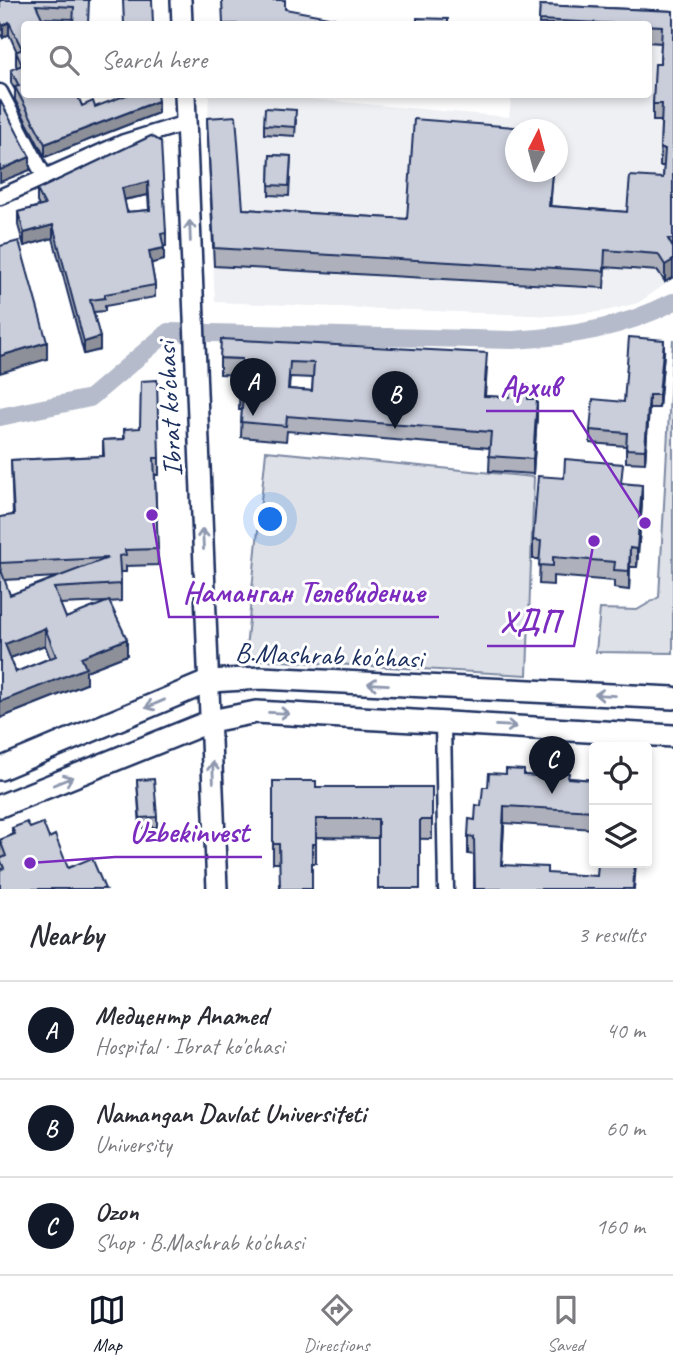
<!DOCTYPE html>
<html lang="en">
<head>
<meta charset="utf-8">
<style>
	body { margin:0; font-family:Caveat,sans-serif; background:#f2f2f3; color:#2b2b33 }
	.controls { position:absolute; right:21px; bottom:21px; display:grid; overflow:hidden; border-radius:7px; box-shadow:0 4px 10px #0003 }
	.controls button { width:63px; height:63px; display:grid; place-items:center; padding:0; border:0; border-bottom:2px solid #e1e1e2; background:#fff; color:#2b2b33; font:35px sans-serif }
	.compass { position:absolute; left:505px; top:119px; width:63px; height:63px; border-radius:50%; background:#fff; box-shadow:0 4px 10px #0003; rotate:6deg }
	.you { position:absolute; left:271px; top:520px; width:24px; height:24px; margin:-18px; border:5px solid #fff; border-radius:50%; background:#1a73e8; box-shadow:0 0 0 10px #1a73e833 }
	.badge { display:grid; place-items:center; width:46px; height:46px; border-radius:50%; background:#111827; color:#fff; font-size:23px; font-weight:700 }
	.pin { position:absolute; translate:-50% -58px; filter:drop-shadow(0 2px 4px #0008) }
	.pin::after { content:''; position:absolute; top:37px; width:24px; height:21px; background:inherit; clip-path:polygon(0 0,100% 0,50% 100%) }
	.list { margin:0; padding:0; list-style:none }
	h2 { display:flex; justify-content:space-between; align-items:center; height:91px; margin:0; padding:0 28px; font-size:30px }
	h2 small { font-size:23px; font-weight:400; color:#7c7c81 }
	.list li { display:grid; grid-template-columns:46px 1fr auto; gap:21px; align-items:center; box-sizing:border-box; height:98px; padding:0 28px; border-top:2px solid #e1e1e2 }
	.list b { display:block; font-size:26px; white-space:nowrap }
	.list p { margin:0; font-size:23px; white-space:nowrap; color:#7c7c81 }
	.list em { font-size:23px; font-style:normal; color:#7c7c81 }
	.icon { flex:none; width:38px; height:38px; fill:none; stroke:currentColor; stroke-width:2; stroke-linecap:round; stroke-linejoin:round }
	.map { position:relative; flex:none; width:673px; height:889px; overflow:hidden }
	.search { position:absolute; background:#fff; box-shadow:0 4px 10px #0003; left:21px; right:21px; top:21px; height:77px; display:flex; align-items:center; gap:18px; box-sizing:border-box; padding:0 24px; border-radius:7px; color:#7c7c81; font-size:26px }
	.sheet { height:385px; background:#fff }
	nav { display:flex; justify-content:space-around; align-items:center; box-sizing:border-box; height:98px; border-top:2px solid #e1e1e2; background:#fff; font-size:19px; color:#7c7c81 }
	nav a { display:grid; justify-items:center; gap:4px }
	nav .on { color:#111827 }
	.map>svg:first-child { display:block }
	.built { fill:#eff0f4; fill-rule:evenodd }
	.green { fill:#dee1e7; stroke:#7c88a2; stroke-width:2 }
	.lines { fill:none; stroke-linecap:round; stroke-linejoin:round }
	.canal { stroke:#b5bbca; stroke-width:18 }
	.street-casing { stroke:#1b2f5e; stroke-width:19 }
	.secondary-casing { stroke:#1b2f5e; stroke-width:24 }
	.primary-casing { stroke:#1b2f5e; stroke-width:26 }
	.street { stroke:#fff; stroke-width:14 }
	.secondary { stroke:#fff; stroke-width:19 }
	.primary { stroke:#fff; stroke-width:21 }
	.wall { fill:#aeb1bb; stroke:#1b2f5e; stroke-width:2; fill-rule:evenodd }
	.shaded-wall { fill:#8d9099; stroke:#1b2f5e; stroke-width:2 }
	.building { fill:#caceda; stroke:#1b2f5e; stroke-width:2; fill-rule:evenodd }
	.oneway { stroke:#8d97ae }
	.labels { text-anchor:middle; dominant-baseline:central; stroke-width:6; stroke-linejoin:round; paint-order:stroke }
	.street-label { font-size:28px; fill:#1b2f5e; stroke:#fff }
	.leader { fill:none; stroke:#7b2cbf; stroke-width:2.5 }
	.callout-dot { fill:#7b2cbf; stroke:#fff; stroke-width:2.5 }
	.callout-label { font-size:30px; text-anchor:middle; font-weight:bold; fill:#7b2cbf; stroke:#fff; stroke-width:6; stroke-linejoin:round; paint-order:stroke }
</style>
</head>
<body>
<div class="map">
<svg width="673" height="889" viewBox="0 0 673 889">
	<rect width="100%" height="100%" fill="#fff"/>
	<filter id="ink" filterUnits="userSpaceOnUse"><feTurbulence type="fractalNoise" baseFrequency=".0143" numOctaves="2"/><feDisplacementMap in="SourceGraphic" scale="14" xChannelSelector="R" yChannelSelector="G"/><feConvolveMatrix kernelMatrix="1 2 1 2 8 2 1 2 1" color-interpolation-filters="sRGB"/></filter>
	<g filter="url(#ink)">
		<path class="built" d="M649,43l24,1v235l-35,24 -32,8 -54,5 -337,-14 -8,-166 2,-41h56l244,22 3,-22 136,-1zM516,130h42v42h-42z"/>
		<path class="green" d="M673,339v314l-77,-1 4,-43 37,1 22,-13z
			M266,451l268,26 -7,198 -282,-16z"/>
		<g class="lines">
			<path class="canal" d="M0,417l90,-19 78,-66 345,8c56,-3 110,-12 160,-38"/>
			<defs>
				<path id="street" d="M0,92l45,86
					M0,197l124,-55 62,-19
					M443,723l3,166"/>
				<path id="secondary" d="M181,0l1,24
					M185,94l32,795"/>
				<path id="primary" d="M0,769l210,-88 51,-3 412,20
					M0,806l211,-85 45,-9 417,24"/>
			</defs>
			<use href="#street" class="street-casing"/>
			<use href="#secondary" class="secondary-casing"/>
			<use href="#primary" class="primary-casing"/>
			<use href="#street" class="street"/>
			<use href="#secondary" class="secondary"/>
			<use href="#primary" class="primary"/>
		</g>
		<path class="wall" d="M0,0h89l-16,19 -31,-1 40,88 76,7 -113,44 -30,-57v-10l-4,-7v-13l6,-3 -1,-2v-13h1l-8,-18 -6,4 -3,-4z
			M540,5l133,6v266l-8,5 -7,-11 -53,-4 -1,21 -390,-22 -7,-148 36,91 164,10 108,-47h38l-3,34 77,6 36,-34 1,-12h-4l1,-45h-8v-17l7,-40 1,-21 -13,-1v-18h-109z
			M296,120l-1,16 -31,-2v-9z
			M151,136l15,97v13h-2v14l-13,3 4,22v12l-50,9v5l-11,1 6,38 -16,4 -31,-116 -29,8 -6,-21v-13l21,-6 -2,-4v-12zM148,195l1,15 -22,2 -3,-12z
			M270,155l21,1 -2,40 -20,-1z
			M664,353l-5,55h-10l-4,55 -19,-1v-16l-36,-3v-13l34,-28z
			M220,358l267,10 -2,28 44,3 8,16 -4,59 -44,-3 1,-23 -203,-17 -1,10 -45,-4 1,-27h-3l1,-35 -20,-1zM290,377l23,1 -1,13 -23,-2z
			M124,429l35,29v17h-4l3,90 -32,1v6h-5v29l-12,1 18,53 -41,16v13l-86,34v-201l13,-2 -2,-55 92,-4v-16l21,-1zM57,577l-47,18 -6,-15zM107,602l-41,16 -6,-14zM45,645l5,13 -34,14 -6,-14z
			M623,483l19,20 -5,64h-7l-1,23 -15,-2v-7l-61,-5v9l-14,-1 1,-25h-7v-19z
			M524,775l70,5v49l-90,-6 -2,42 45,8 -73,16v-34l-6,-1v-18l13,-30 7,-19z
			M137,780l20,37v10l-17,1z
			M273,781l43,6h116v52l-116,-2v26h-43z
			M12,828h18l19,10 19,30 37,21h-105v-30l1,-1 -1,-3v-15l12,-5z"/>
		<path class="shaded-wall" d="M9,22v12l-6,4v-12z
			M158,101v12l-113,44v-13z
			M30,157v13l-30,12v-12z
			M552,172h1l-4,51v-17z
			M148,182v13l-26,5v-12z
			M53,225v13l-29,8v-13z
			M164,248v12l-15,4v-13z
			M673,260v17l-8,5v-17z
			M100,337v13l-16,4v-12z
			M664,340v13l-5,55v-13z
			M47,342v17l-47,14v-17z
			M649,395v13l-4,55v-13z
			M537,399v16l-4,59v-15z
			M642,485v18l-5,64v-18z
			M630,548v19l-1,23v-19z
			M45,628v17l-40,15v-16z
			M127,639v16l-41,16v13l-86,34v-16l81,-45z
			M504,806v17l-3,59v-17z
			M635,863h1l-2,26h-1z"/>
		<path class="building" d="M0,0h89l-1,24h-15l1,-17 -38,-2 9,19h-21v70h53l5,12 11,-5 2,6 34,-13h28l1,7 -113,43 -30,-57 4,-1 -8,-16 11,-5 -6,-13 6,-3 -13,-27 -6,4 -3,-5z
			M123,0h29l1,24h-29z
			M222,0h63v9l49,9 -2,6h-109z
			M540,5l133,6v228h-5l5,9v12l-8,5 -7,-11 -53,-4 -1,21 -390,-23 -7,-130 29,-2 7,93 164,10 7,-100 137,11h-36v42h37l-3,34 78,6 3,-36 33,2 2,-29h-5l2,-45h-9l2,-40h5l2,-38 -123,-6z
			M417,18l31,1v5h-31z
			M0,100l30,57 -30,13z
			M265,108l31,2 -1,17 -31,-2z
			M151,136l10,6 5,91 -5,1 3,14 -15,3 6,34 -50,9v4l-15,2 10,37 -16,5 -31,-117 -29,8 -6,-21 27,-7 -8,-15zM148,182l2,28 -23,2 -5,-24z
			M270,155l21,1 -2,30 -20,-1z
			M19,241l28,101 -47,14v-110z
			M629,337l35,3 -5,55h-10l-4,55 -19,-1 1,-16 -37,-3 3,-31 31,3z
			M221,339l266,14 -3,43 25,1 1,-13 19,1 -1,14h9l-4,60 -44,-3 2,-24 -204,-16 -1,10 -45,-4 2,-27 -4,-1 3,-35 -22,-1zM290,362l24,1 -2,28 -24,-2z
			M157,380l2,78h-5l4,91 -33,1 1,5 -7,1 2,28 -67,4 12,30 43,-17 18,38 -46,18 5,11 -86,34v-135l10,28 98,-37 -108,5v-46l14,-2 -3,-55 93,-4 -1,-16 22,-1 -1,-10 16,-1 1,-47zM45,628l11,28 -40,16 -11,-28z
			M565,459l58,5 -2,19 21,2 -5,64 -7,-1 -1,23 -15,-1 1,-8 -62,-5v9l-14,-1 2,-24 -8,-1 5,-64 26,2z
			M506,769l18,1v5l25,2v-5l20,1 -1,5 26,2v31l-90,-5 -3,59 46,2v6l50,3 1,-13h37l-2,26h-158l-1,-52 -6,-1 1,-17 6,1 1,-15 5,1 2,-19h5l1,-14 17,1z
			M154,779l3,38 -17,1 -3,-38z
			M273,781h43v6h116v33h-12v69h-42v-70h-62v25h-4v45h-32l-1,-45h-6z
			M27,822l3,6 13,-5 6,15 6,-3 13,33 24,-10 13,31h-105v-19l4,-2 -4,-9 6,-3 -6,-16 15,-6 -3,-6z"/>
		<defs><path id="oneway-shaft" d="M-6 0H5M1.5-3L5.5 0L1.5 3" fill="none" stroke-width="1.6" stroke-linecap="round" stroke-linejoin="round" transform="scale(1.75)"/></defs>
		<g class="oneway">
			<use href="#oneway-shaft" transform="translate(190 231) rotate(-92)"/>
			<use href="#oneway-shaft" transform="translate(203 539) rotate(-93)"/>
			<use href="#oneway-shaft" transform="translate(378 684) rotate(-177)"/>
			<use href="#oneway-shaft" transform="translate(605 695) rotate(-177)"/>
			<use href="#oneway-shaft" transform="translate(155 704) rotate(157)"/>
			<use href="#oneway-shaft" transform="translate(279 713) rotate(3)"/>
			<use href="#oneway-shaft" transform="translate(506 726) rotate(3)"/>
			<use href="#oneway-shaft" transform="translate(213 772) rotate(-92)"/>
			<use href="#oneway-shaft" transform="translate(63 781) rotate(-22)"/>
		</g>
	</g>
	<g class="labels">
		<g class="street-label">
			<text transform="translate(169 409) rotate(-93)">Ibrat ko'chasi</text>
			<text transform="translate(329 655) rotate(2)">B.Mashrab ko'chasi</text>
		</g>
	</g>
	<path class="leader" d="M645 523L573 411H486M152 515L169 617H439M594 541L574 646H487M30 863L115 857H262"/>
	<g class="callout-dot">
		<circle cx="645" cy="523" r="7"/>
		<circle cx="152" cy="515" r="7"/>
		<circle cx="594" cy="541" r="7"/>
		<circle cx="30" cy="863" r="7"/>
	</g>
	<g class="callout-label">
		<text x="530" y="396">Архив</text>
		<text x="304" y="602">Наманган Телевидение</text>
		<text x="530" y="631">ХДП</text>
		<text x="189" y="842">Uzbekinvest</text>
	</g>
</svg>
<div class="controls">
<button><svg class="icon" aria-label="locate" viewBox="0 0 24 24"><circle cx="12" cy="12" r="6"/><path d="M12 2v4M12 18v4M2 12h4M18 12h4"/></svg></button>
<button><svg class="icon" aria-label="layers" viewBox="0 0 24 24"><path d="M12 4l9 5-9 5-9-5zM3 14l9 5 9-5"/></svg></button>
</div>
<svg class="compass" viewBox="-18 -18 36 36"><path d="M0-13l5 13h-10z" fill="#e53935"/><path d="M0 13l5-13h-10z" fill="#7c7c81"/></svg>
<div class="you"></div>
<div class="pin badge" style="left:253px;top:416px">A</div>
<div class="pin badge" style="left:395px;top:429px">B</div>
<div class="pin badge" style="left:552px;top:794px">C</div>
<div class="search"><svg class="icon" aria-label="search" viewBox="0 0 24 24"><circle cx="10" cy="10" r="6"/><path d="M15 15l6 6"/></svg>Search here</div>
</div>
<section class="sheet">
<h2>Nearby<small>3 results</small></h2>
<ul class="list">
<li><span class="badge">A</span><div><b>Медцентр Anamed</b><p>Hospital · Ibrat ko'chasi</p></div><em>40 m</em></li>
<li><span class="badge">B</span><div><b>Namangan Davlat Universiteti</b><p>University</p></div><em>60 m</em></li>
<li><span class="badge">C</span><div><b>Ozon</b><p>Shop · B.Mashrab ko'chasi</p></div><em>160 m</em></li>
</ul>
</section>
<nav>
<a class="on"><svg class="icon" aria-label="map" viewBox="0 0 24 24"><path d="M3 6l6-2 6 2 6-2v14l-6 2-6-2-6 2zM9 4v14M15 6v14"/></svg>Map</a>
<a><svg class="icon" aria-label="directions" viewBox="0 0 24 24"><path d="M12 3l9 9-9 9-9-9zM9 14v-3h6M13 9l2 2-2 2"/></svg>Directions</a>
<a><svg class="icon" aria-label="saved" viewBox="0 0 24 24"><path d="M7 4h10v16l-5-4-5 4z"/></svg>Saved</a>
</nav>
</body>
</html>
